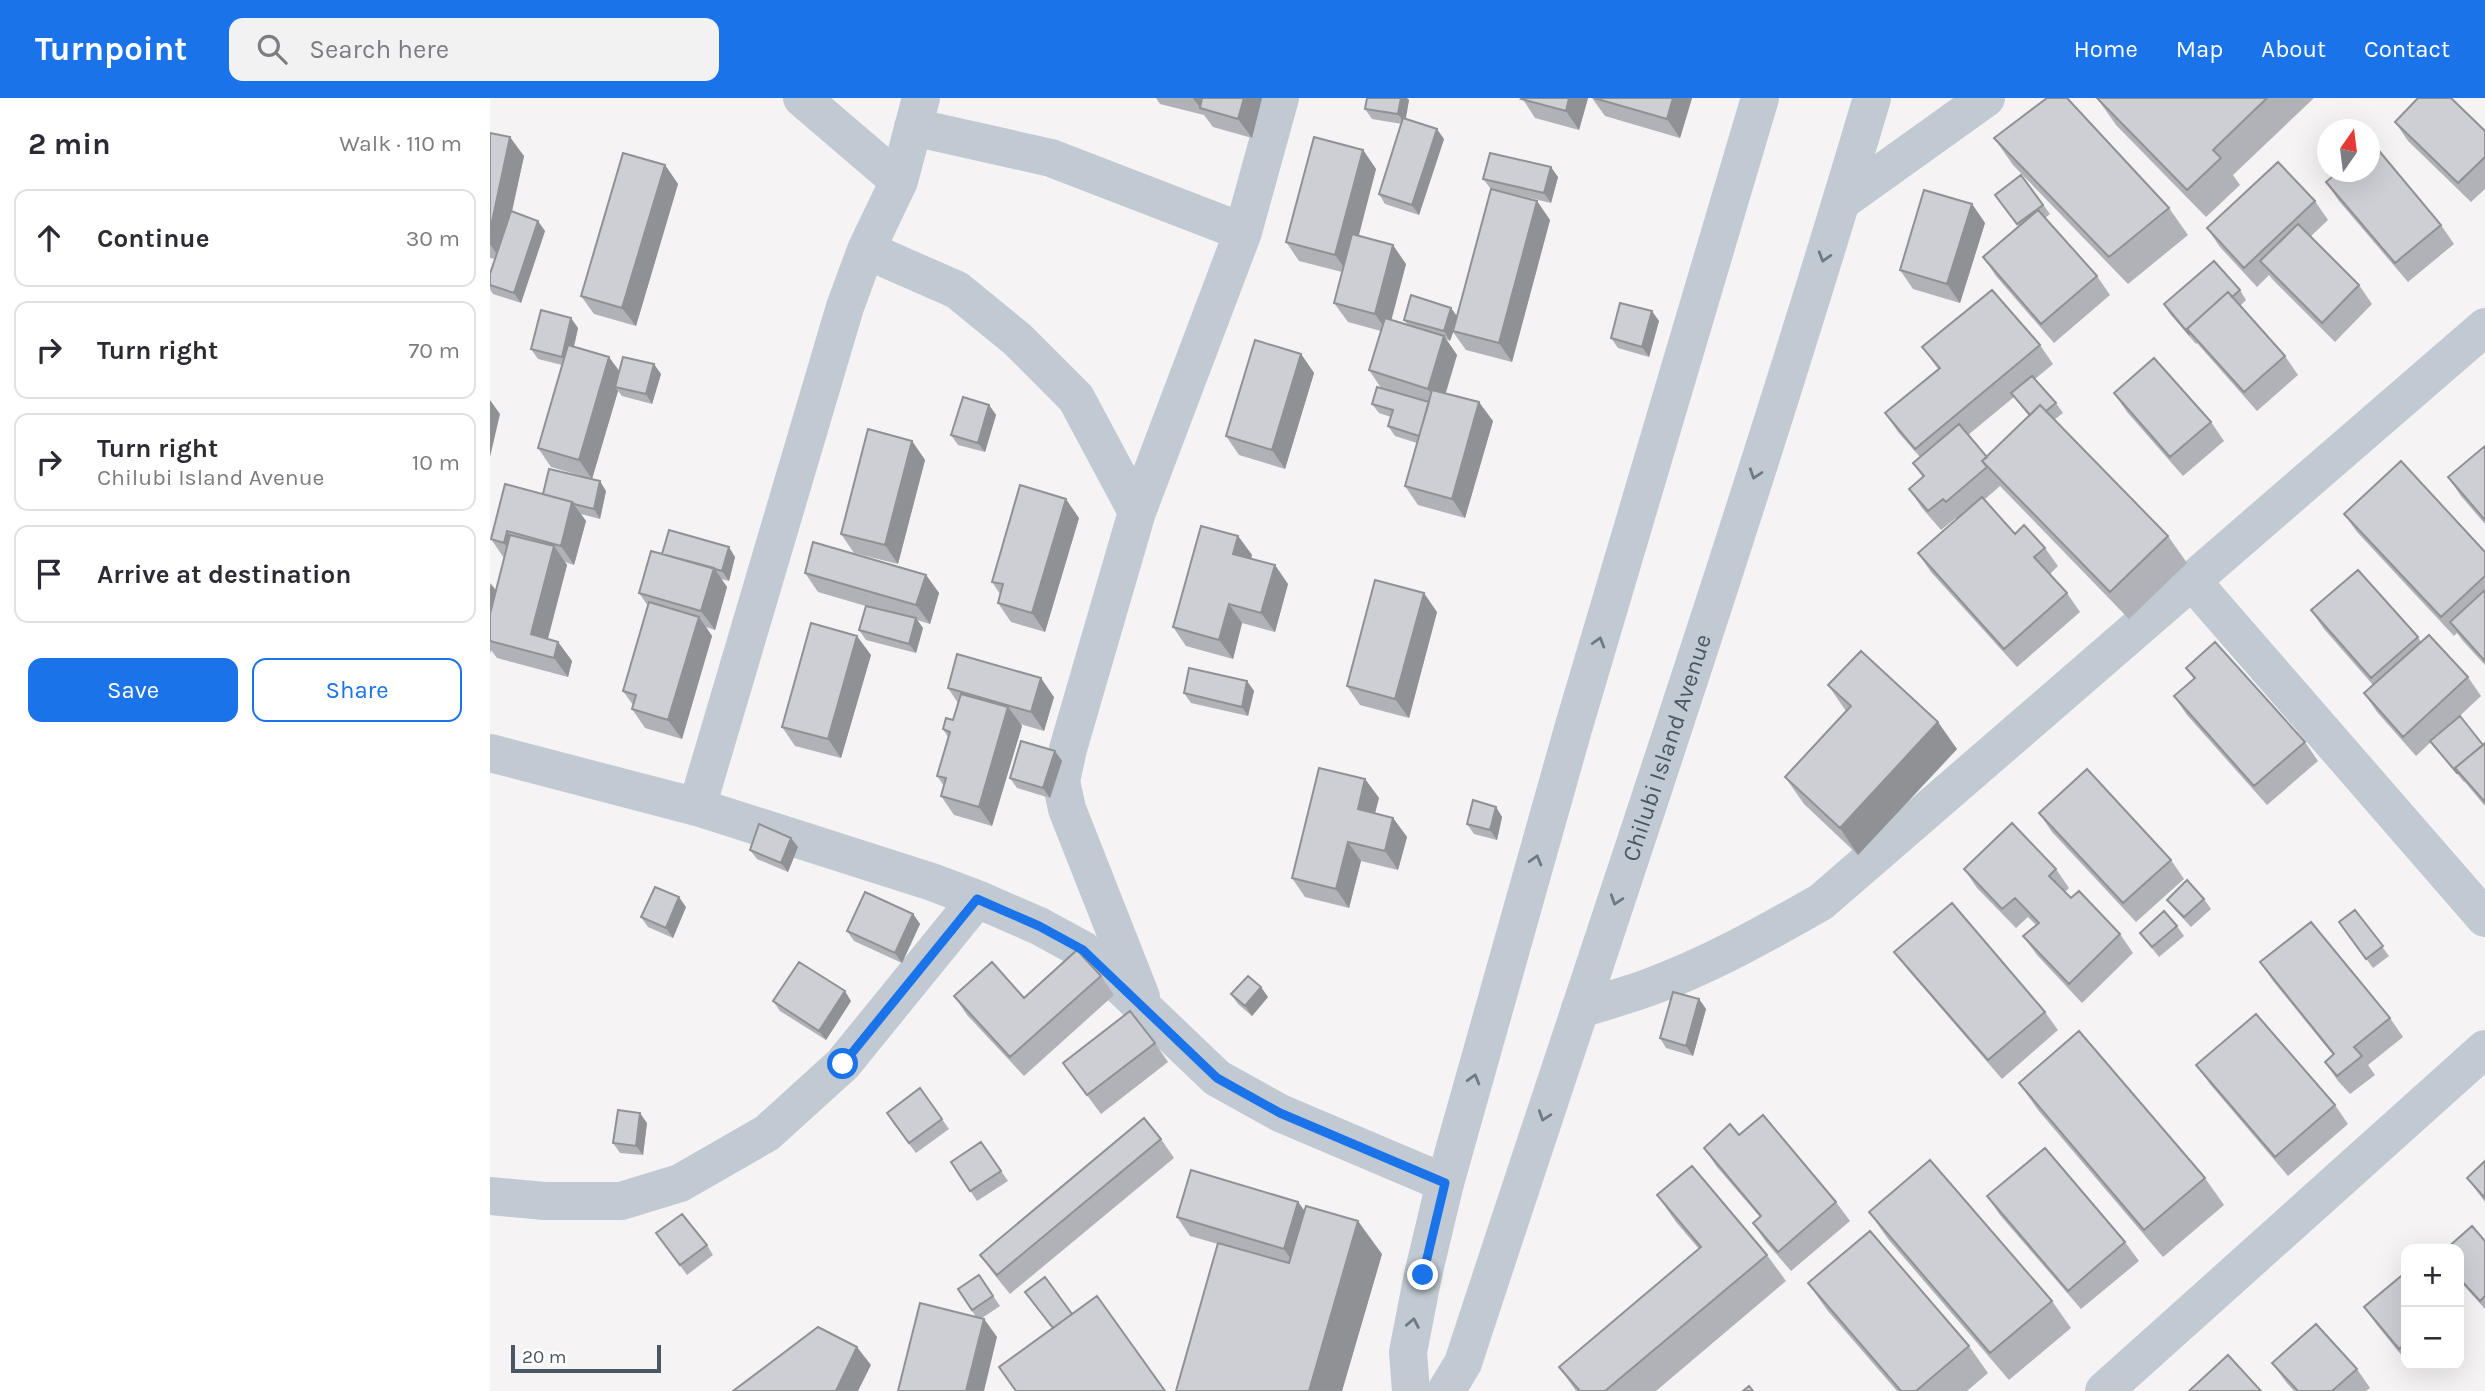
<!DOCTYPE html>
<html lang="en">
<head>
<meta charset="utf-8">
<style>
	body { margin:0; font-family:Karla,sans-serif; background:#f2f2f3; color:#2b2b33 }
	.controls { position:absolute; right:21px; bottom:21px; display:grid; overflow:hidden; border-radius:14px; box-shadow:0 7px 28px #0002 }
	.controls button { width:63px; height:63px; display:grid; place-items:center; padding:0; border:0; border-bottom:2px solid #e1e1e2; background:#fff; color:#2b2b33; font:35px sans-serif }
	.compass { position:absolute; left:1827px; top:21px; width:63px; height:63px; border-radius:50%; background:#fff; box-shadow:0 7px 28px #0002; rotate:14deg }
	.scale { position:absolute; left:21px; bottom:18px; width:150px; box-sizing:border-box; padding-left:7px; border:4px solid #4a5661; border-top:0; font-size:19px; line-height:24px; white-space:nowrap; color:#4a5661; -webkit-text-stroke:5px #fff; paint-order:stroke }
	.stop { position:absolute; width:21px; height:21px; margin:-16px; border:5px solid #1a73e8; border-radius:50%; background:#fff }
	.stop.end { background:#1a73e8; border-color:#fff; box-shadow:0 2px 7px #0008 }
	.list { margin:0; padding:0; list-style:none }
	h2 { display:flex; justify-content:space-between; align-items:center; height:91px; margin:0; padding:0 28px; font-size:30px }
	h2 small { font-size:23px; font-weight:400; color:#7c7c81 }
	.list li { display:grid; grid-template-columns:46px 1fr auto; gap:21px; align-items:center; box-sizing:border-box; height:98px; margin:0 14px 14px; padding:0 14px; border:2px solid #e1e1e2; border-radius:14px }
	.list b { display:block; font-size:26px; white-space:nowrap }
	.list p { margin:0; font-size:23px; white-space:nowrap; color:#7c7c81 }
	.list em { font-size:23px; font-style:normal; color:#7c7c81 }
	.actions { display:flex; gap:14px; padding:21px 28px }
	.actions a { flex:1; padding:16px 0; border:2px solid #1a73e8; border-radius:14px; text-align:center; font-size:24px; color:#1a73e8 }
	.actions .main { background:#1a73e8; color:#fff }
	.icon { flex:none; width:38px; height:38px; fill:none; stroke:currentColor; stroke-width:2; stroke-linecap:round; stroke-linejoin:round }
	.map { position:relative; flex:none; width:1995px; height:1293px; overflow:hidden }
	header { display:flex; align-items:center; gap:42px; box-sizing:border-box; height:98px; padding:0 35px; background:#1a73e8; color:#fff }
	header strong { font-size:33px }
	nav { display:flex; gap:38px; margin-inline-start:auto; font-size:24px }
	.search { width:490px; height:63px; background:#f2f2f3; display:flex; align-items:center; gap:18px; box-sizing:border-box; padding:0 24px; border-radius:14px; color:#7c7c81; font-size:26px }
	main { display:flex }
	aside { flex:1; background:#fff }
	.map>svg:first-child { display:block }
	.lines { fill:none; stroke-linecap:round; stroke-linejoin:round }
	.minor { stroke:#c1cad2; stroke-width:38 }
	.tertiary { stroke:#c1cad2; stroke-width:38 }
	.wall { fill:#b0b2b7; fill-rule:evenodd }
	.shaded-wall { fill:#909195 }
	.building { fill:#cdcfd5; stroke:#909195; stroke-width:2 }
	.oneway { stroke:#6e7983 }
	.route { stroke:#1a73e8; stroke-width:9 }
	.labels { text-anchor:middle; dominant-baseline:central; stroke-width:6; stroke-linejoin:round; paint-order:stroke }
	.street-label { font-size:24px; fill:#4a5661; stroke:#fff }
</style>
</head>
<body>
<header>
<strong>Turnpoint</strong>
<div class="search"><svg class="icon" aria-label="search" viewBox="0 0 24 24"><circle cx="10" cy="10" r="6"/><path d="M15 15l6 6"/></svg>Search here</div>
<nav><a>Home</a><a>Map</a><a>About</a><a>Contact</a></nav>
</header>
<main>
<aside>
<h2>2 min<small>Walk · 110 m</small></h2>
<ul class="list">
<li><svg class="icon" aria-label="ahead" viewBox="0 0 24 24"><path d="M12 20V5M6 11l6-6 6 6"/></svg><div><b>Continue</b></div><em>30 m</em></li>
<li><svg class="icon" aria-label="right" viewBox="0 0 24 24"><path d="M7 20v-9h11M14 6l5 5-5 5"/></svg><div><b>Turn right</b></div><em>70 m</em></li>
<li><svg class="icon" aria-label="right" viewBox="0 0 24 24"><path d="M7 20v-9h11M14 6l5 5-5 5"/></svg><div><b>Turn right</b><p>Chilubi Island Avenue</p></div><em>10 m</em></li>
<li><svg class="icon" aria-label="arrive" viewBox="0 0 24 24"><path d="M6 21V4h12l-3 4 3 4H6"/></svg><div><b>Arrive at destination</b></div></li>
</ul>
<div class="actions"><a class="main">Save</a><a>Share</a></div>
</aside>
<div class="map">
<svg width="1995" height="1293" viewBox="0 0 1995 1293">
	<rect width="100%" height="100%" fill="#f5f3f3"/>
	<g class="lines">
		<path class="minor" d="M312,0l97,83
			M423,29l138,31 192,74
			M1352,103l144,-103
			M376,152l91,40 60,49 59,59 61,114 -69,237 -7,32 6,28 74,188
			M647,414l106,-280 37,-134
			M1702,483l293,337
			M0,655l207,54 235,75 45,17 62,27 44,24 134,128 63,35 165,70
			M207,709l148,-500 21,-57 33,-69 22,-83
			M1090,911c22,-7 45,-13 67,-21 61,-22 118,-54 174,-86l664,-575
			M0,1098l55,5h76l59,-18 87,-50 76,-69 134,-165
			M1614,1293l381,-342"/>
		<g class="tertiary">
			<path d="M921,1293l-3,-39 15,-77 22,-92 128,-454 187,-631"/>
			<path id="s1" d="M956,1293l17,-28c138,-421 283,-840 409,-1265"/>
		</g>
	</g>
	<path class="wall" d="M666,0h106l-10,40 -39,-11 -9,-12 -44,-11z
		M1032,0h66l-9,32 -44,-12z
		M1102,0h100l-12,40 -75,-22z
		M1607,0h217l-81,77 7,10 -34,32 -90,-92z
		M919,2l-4,19 39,20 -25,76 -34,-11 -6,-10 23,-70 -30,-5 -7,-10z
		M1905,24l90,9v58l-14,13 -63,-61z
		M0,35l34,23 -12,56 33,19 -24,72 -28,-9 -3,-5v-15l5,-15 -5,-1z
		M1504,40l175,70 19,27 -60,49 -115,-119z
		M873,52l13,19 -18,67 48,28 -15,56 18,6 -5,-6 47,-12 6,8 34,-127 -8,-10 75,-2 -7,26 -58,-14 44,12 13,19 -38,142 -46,-12 -13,-18 -3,9 -4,-2 11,16 -11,38 47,28 -28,97 -47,-13 -13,-19 12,-43 -22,-7 -7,-10 3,-9 -12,-4 -7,-9 9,-16 -12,-18 12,-39 -33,-9 -14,-19 8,-31 -43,-11 -13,-19z
		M175,67l13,19 -42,142 -42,-12 -13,-18z
		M1860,74h20l71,53 13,19 -46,38 -69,-81 -13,-19 20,-2 7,-4z
		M1531,77l29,39 -5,4 52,58 13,19 -56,48 -58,-67 -13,-19 36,-30 -24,-32z
		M1825,103l13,19 -18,17 49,48 13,19 -37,38 -62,-62 -4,-5 -12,12 -37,-40 -13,-19z
		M1482,106l13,19 -25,80 -47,-14 -13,-19z
		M1750,192l6,10 -6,6 45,50 13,19 -41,36 -60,-68 -1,1 -26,-30 -6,-10z
		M1169,223l-10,36 -31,-9 -7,-10z
		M88,230l-4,19 45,24 42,3 -9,30 -30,-8 -4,-5 -26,88 -41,-12 -13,-19 24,-83 -24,-6 -7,-10z
		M1550,247l13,19 -18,15 21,24 7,10 -9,7 114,116 19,27 -58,56 -129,-133 -16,14 31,34 30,14 13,18 -8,8 17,19 13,19 -63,55 -86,-95 -13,-19 39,-34 -1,-1 -15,12 -19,-22 -13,-19 14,-12 -10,-14 7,-6 -22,-25 -13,-19 53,-44 -16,-22zM1524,299l15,19 -42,41 -19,-22z
		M811,256l13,19 -29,96 -46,-14 -13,-19z
		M1624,295l97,29 13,19 -41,35 -56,-64z
		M499,307l7,10 -11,37 -27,-7 -7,-10z
		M422,343l13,19 -27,104 -44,-11 -13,-19z
		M1995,348v78l-24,-28 -13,-19z
		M116,393l-6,28 -19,-5 5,7 -12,44 -9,-3 2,3 -19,74 10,3 14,19 -4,16 -71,-19 -6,-8 -1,4v-71l6,7 8,-32 -13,-19 52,-45z
		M1854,416l141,38v113l-22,-24 -6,-8 -3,3 -97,-104z
		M589,420l-34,114 -34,-10 -13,-19 2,-9 -8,-12z
		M748,438l14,19 -1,4 37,25 -13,48 -33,-9 -9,36 -47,-13 -13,-19z
		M172,456l73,3 -6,24 -8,-2 6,8 -12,43 -9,-3 6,9 -30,103 -37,-11 -13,-19 1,-4 -10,-14 25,-85 -9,-13z
		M315,475l121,2 13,18 -9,31 -13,-4 6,8 -7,25 -50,-13 -7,-10 17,-21 -58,-17z
		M1821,512l107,27 3,5 47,35 13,19 -33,31 35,18 2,-2v63l-20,-24h-1l-33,-40 -15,14 -39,-44 -13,-19 9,-8 -49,-56z
		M947,514l-28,106 -49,-13 -13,-19z
		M381,557l-30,103 -46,-12 -13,-19z
		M1696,570l119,74 13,19 -51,44 -80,-90 -13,-19 20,-17z
		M757,583l7,10 -6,25 -57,-13 -7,-10z
		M1338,587l129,64 -99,106 -54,-51 -19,-27 61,-66z
		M458,590l106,9 -10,34 -24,-7 2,2 -30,100 -38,-11 -13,-19 3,-10 -7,-10 11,-39 -5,-8 10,-9 5,-17z
		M565,653l7,10 -12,37 -33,-10 -7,-10z
		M875,681l14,19 -4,15 18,5 14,19 -9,33 -37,-9 -12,47 -44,-11 -13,-19z
		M1006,709l6,10 -5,23 -23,-6 -7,-10z
		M1549,715l132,47 13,19 -48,43 -84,-90z
		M308,749l-10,25 -31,-13 -7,-9z
		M1474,771h92l13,19 -4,4 6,6 49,36 13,19 -51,50 -45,-48 -14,-19 13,-11 -8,-8 -12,11 -39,-40z
		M1714,801l7,10 -20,18 -17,-18 -7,-9z
		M196,809l-13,31 -25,-11 -7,-10z
		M1865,812l34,46 -16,12 -34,-46z
		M423,816l7,10 -18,39 -48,-22 -7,-10z
		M1687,828l7,10 -25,21 -19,-24z
		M1404,854l151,60 13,18 -56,49 -94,-109z
		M1770,864l130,56 13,19 -35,28 7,10 -25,19 -12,-13 -13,-19 8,-7 -60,-74z
		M611,878l13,19 -90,81 -57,-61 -13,-19 70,2z
		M741,896l37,3 -16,19 -14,-12z
		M1209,901l7,10 -13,47 -27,-8 -6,-10z
		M283,903h78l-25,39 -46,-29z
		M665,945l13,19 -67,52 -38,-51z
		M1706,967l139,40 13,19 -60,52 -78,-92z
		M1529,985l186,95 19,27 -61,52 -125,-147z
		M430,990l29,41 -33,24 -23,-30z
		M157,1025l-4,32 -23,-2 -7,-10z
		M1249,1037l97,67 14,19 -59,50 -25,-29 -13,-19 7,-6 -43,-50 -13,-19z
		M671,1041l13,19 -164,136 -17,-21 -13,-18z
		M491,1044l27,39 -31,20 -26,-39z
		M1995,1063v41l-18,-24z
		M1167,1097l110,60 19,26 -130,110h-80l-17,-24 140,-118 -23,-27z
		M1497,1098l138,46 14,19 -58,48 -81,-94z
		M808,1104l6,8 78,44 -40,137h-166l42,-147 -28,-8 -13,-19z
		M1379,1114l183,89 19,27 -62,52 -121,-141z
		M166,1135l51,12 6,10 -26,20z
		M1995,1143v68l-26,-29v-31z
		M1916,1174v89l-29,-36 -13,-18z
		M489,1177l21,31 -18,12 2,1 13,18 -21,-20 -18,-28z
		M1318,1185l161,63 19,27 -21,18h-70l-70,-81z
		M1782,1265l85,6 13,19 -4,3h-72l-8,-9z"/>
	<path class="shaded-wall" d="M703,0h17l-9,11z
		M754,0h18l-10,40 -14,-19z
		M911,0h6l2,2 -4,24 -7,-10z
		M1079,0h19l-9,32 -13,-19z
		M1183,0h19l-12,40 -13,-19z
		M947,31l7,10 -25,76 -7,-10z
		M20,39l14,19 -23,104 -11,-16v-13z
		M873,52l13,19 -27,105 -14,-19z
		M175,67l13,19 -42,142 -14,-18z
		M1061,69l7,10 -7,26 -7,-10z
		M1047,103l13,19 -38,142 -13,-19z
		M1482,106l13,19 -25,80 -13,-19z
		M48,123l7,10 -24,72 -7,-10z
		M903,147l13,19 -18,69 -13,-19z
		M961,210l7,10 -8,23 -6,-10z
		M1162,213l7,10 -10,36 -7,-10z
		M81,220l7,10 -9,39 -7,-10z
		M954,238l13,19 -16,53 -13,-19z
		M811,256l13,19 -29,96 -13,-19z
		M119,259l14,19 -8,11 3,4 -26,88 -13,-19z
		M164,266l7,10 -9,30 -6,-10z
		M0,302l10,14 -10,43z
		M989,304l14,19 -28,97 -13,-19z
		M499,307l7,10 -11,37 -7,-9z
		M422,343l13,19 -27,104 -13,-19z
		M110,383l6,10 -6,28 -6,-10z
		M576,401l13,19 -34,114 -13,-19z
		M82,404l14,19 -12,44 -13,-19z
		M17,433l13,19 -3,12 -13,-19z
		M748,438l14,19 -6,18 -13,-19z
		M64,448l13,19 -23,88 -13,-19z
		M239,449l6,10 -6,24 -7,-10z
		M785,467l13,19 -13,48 -14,-19z
		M224,470l13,19 -12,43 -14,-19z
		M436,477l13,18 -9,31 -14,-19z
		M1,486l14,19 -15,38v-52z
		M934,495l13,19 -28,106 -14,-19z
		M739,506l13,19 -9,36 -14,-19z
		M209,519l13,19 -30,103 -14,-19z
		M426,520l7,10 -7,25 -7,-9z
		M367,538l14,19 -30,103 -13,-19z
		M68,544l14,19 -4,16 -14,-19z
		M551,580l13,19 -10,34 -13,-19z
		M757,583l7,10 -6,25 -6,-9z
		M518,609l14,19 -30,100 -13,-19z
		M1448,624l19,27 -99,106 -18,-27z
		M565,653l7,10 -12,37 -7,-10z
		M875,681l14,19 -8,30 -13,-19z
		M1006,709l6,10 -5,23 -7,-10z
		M903,720l14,19 -9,33 -13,-19z
		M301,740l7,9 -10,25 -7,-9z
		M858,744l13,19 -12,47 -13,-19z
		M189,799l7,10 -13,31 -7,-10z
		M423,816l7,10 -18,39 -7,-10z
		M771,889l7,10 -16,19 -7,-10z
		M355,893l6,10 -25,39 -7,-9z
		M1209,901l7,10 -13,47 -7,-10z
		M150,1015l7,10 -4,32 -7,-9z
		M808,1104l14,19 -15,47 -13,-19z
		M868,1123l24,33 -40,137h-33z
		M494,1221l13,18 -13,54h-18z
		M367,1249l14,18 -13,26h-22z"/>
	<path class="building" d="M712,0h42l-6,21 -38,-11z
		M877,0h34l-3,16 -33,-5z
		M1032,0h47l-3,13 -45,-12z
		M1104,0h79l-6,21z
		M1557,0h20l102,110 -60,49 -115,-119z
		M1607,0h170l-54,52 8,8 -34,32z
		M1928,0h33l34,33v26l-27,26 -63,-61z
		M913,20l34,11 -25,76 -33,-11z
		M0,35l20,4 -20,94z
		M824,39l49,13 -28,105 -49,-13z
		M1880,42l71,85 -46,38 -69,-81 12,-10h1l7,8 9,-5 -3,-3h18z
		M133,55l42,12 -43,143 -41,-12z
		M1000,55l61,14 -7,26 -61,-14z
		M1788,64l37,39 -71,67 -37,-40z
		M1531,77l22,30 -26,19 -22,-29z
		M1001,91l46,12 -38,142 -46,-12z
		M1434,92l48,14 -25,80 -47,-14z
		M1548,112l59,66 -56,48 -58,-67z
		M21,113l27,10 -24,72 -24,-8v-11z
		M1808,126l61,61 -37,38 -62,-62z
		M862,136l41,11 -18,69 -41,-11z
		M1724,163l26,29 -8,7 -4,-5 -41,37 3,4 -1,1 -25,-30z
		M1502,192l48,55 -125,104 -30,-36 55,-45 -18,-21z
		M1738,194l57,64 -41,36 -57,-63z
		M921,197l40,13 -7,23 -40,-11z
		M1130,205l32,8 -10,36 -31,-9z
		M51,212l30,8 -9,39 -31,-8z
		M895,220l59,18 -16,53 -59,-19z
		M765,242l46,14 -29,96 -46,-14z
		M78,247l41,12 -30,103 -41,-12z
		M133,259l31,7 -8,30 -31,-7z
		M1664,260l57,64 -41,35 -56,-64z
		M1542,278l24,27 -10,8 -6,-6 -10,10 -19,-22z
		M887,289l52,15 -10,34 -31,-10 5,-16 -21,-6z
		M942,292l47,12 -27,97 -47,-13z
		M473,299l26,8 -11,38 -27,-8z
		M1550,307l128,131 -58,56 -128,-131z
		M1469,326l28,33 -5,4 5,6 -41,35 -3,-3 -15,12 -19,-22 15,-13 -11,-13z
		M378,331l44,12 -27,104 -44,-11z
		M1995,348v74l-37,-43z
		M1911,363l84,91v24l-44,41 -97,-103z
		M59,371l51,12 -6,28 -20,-5 -2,-2 -29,-8z
		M15,386l67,18 -11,44 -54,-15 -3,12 -13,-4z
		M530,387l46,14 -34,114 -34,-10 5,-19 -11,-2z
		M1492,399l33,37 9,-9 21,23 -11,9 33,36 -63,56 -86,-96z
		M711,428l37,10 -5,18 42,11 -14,48 -32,-9 -10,36 -46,-13z
		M179,432l60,17 -7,24 -60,-17z
		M20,437l44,11 -23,88 27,8 -4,16 -64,-17v-27z
		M323,444l113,33 -10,30 -111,-32z
		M161,453l63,17 -13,43 -62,-18z
		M1868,472l60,67 -47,41 -60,-68z
		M885,482l49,13 -29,106 -48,-13z
		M1995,492v71l-35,-39z
		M159,504l50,15 -31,103 -36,-11 4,-14 -13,-4z
		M376,508l50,12 -7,26 -50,-14z
		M321,525l46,13 -29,103 -46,-12z
		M1939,537l39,42 -65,60 -39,-44z
		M1725,544l90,100 -51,44 -80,-90 21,-18 -9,-10z
		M1371,553l77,71 -98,106 -55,-51 66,-71 -23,-21z
		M467,556l84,24 -10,34 -83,-24z
		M699,570l58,13 -5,26 -58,-14z
		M471,596l47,13 -29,100 -38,-11 5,-18 -9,-2 13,-44 -7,-3 3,-11 7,2z
		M1970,618l23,29 -28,23 3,4 -1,1 -27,-32z
		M531,643l34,10 -12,37 -33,-10z
		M1995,645v59l-30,-34z
		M829,670l46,11 -7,30 35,9 -8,33 -37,-9 -12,47 -44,-11z
		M1597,671l84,91 -48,43 -84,-90z
		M983,702l23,7 -6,23 -23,-6z
		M1522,725l44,46 -7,7 22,22 8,-7 41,43 -51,50 -46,-48 16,-13 -24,-25 -13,11 -38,-40z
		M269,726l32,14 -10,25 -31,-13z
		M1697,782l17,19 -20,18 -17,-17z
		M165,789l24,10 -13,31 -25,-11z
		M375,794l48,22 -18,39 -48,-22z
		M1462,805l93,109 -57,48 -94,-108z
		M1865,812l28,36 -17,13 -27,-37z
		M1674,813l13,15 -25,21 -12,-14z
		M1821,824l79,96 -36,29 8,9 -25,20 -12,-14 9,-8 -74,-92z
		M587,852l24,26 -91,81 -56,-61 38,-34 32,36z
		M309,864l46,29 -26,40 -46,-30z
		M758,878l13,11 -16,19 -14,-12z
		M1183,894l26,7 -13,47 -26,-8z
		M640,913l25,32 -68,52 -24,-32z
		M1766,916l79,91 -60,52 -79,-92z
		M1589,933l126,147 -61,52 -125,-147z
		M430,990l22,31 -33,24 -22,-30z
		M128,1012l22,3 -4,33 -23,-3z
		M1273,1017l73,87 -58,50 -25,-29 8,-7 -57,-68 26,-24 9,11z
		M654,1020l17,21 -164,136 -17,-20z
		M491,1044l20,29 -31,20 -19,-29z
		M1555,1050l80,94 -57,49 -81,-95z
		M1440,1062l122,141 -62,52 -121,-141z
		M1995,1063v37l-18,-20z
		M1202,1068l75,89 -162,136h-25l-21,-24 142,-120 -44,-52z
		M701,1072l107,32 -14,47 -107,-32z
		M816,1108l52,15 -49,170h-133l42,-148 71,20z
		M192,1116l25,31 -27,20 -24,-32z
		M1982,1128l13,15v55l-5,5 -21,-23v-29h-13z
		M1380,1133l99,115 -53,45h-15l-93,-108z
		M1916,1174v71l-7,6 -35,-42z
		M489,1177l14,21 -21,14 -14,-21z
		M555,1179l27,37 -19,14 -28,-36z
		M607,1198l68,95h-149l-17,-24z
		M430,1205l64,16 -18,72h-68z
		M1826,1226l41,45 -25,22h-34l-26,-28z
		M328,1229l39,20 -21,44h-103z
		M1738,1257l33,36h-72z
		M1259,1288l4,5h-10z"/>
	<defs><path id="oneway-chevron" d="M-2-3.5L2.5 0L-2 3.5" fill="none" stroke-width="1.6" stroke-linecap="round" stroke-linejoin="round" transform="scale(1.75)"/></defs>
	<g class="oneway">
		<use href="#oneway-chevron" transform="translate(1334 159) rotate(107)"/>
		<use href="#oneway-chevron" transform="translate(1265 376) rotate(108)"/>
		<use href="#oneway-chevron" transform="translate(1109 544) rotate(-73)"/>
		<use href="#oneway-chevron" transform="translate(1046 762) rotate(-74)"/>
		<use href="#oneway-chevron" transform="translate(1126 802) rotate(108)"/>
		<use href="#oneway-chevron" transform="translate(984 981) rotate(-74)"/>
		<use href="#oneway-chevron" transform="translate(1054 1018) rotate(109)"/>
		<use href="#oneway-chevron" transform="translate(923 1225) rotate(-79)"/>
	</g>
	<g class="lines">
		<path class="route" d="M353,966l134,-165 62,27 44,24 134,128 63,35 165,70 -22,92"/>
	</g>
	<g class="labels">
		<g class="street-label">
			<text stroke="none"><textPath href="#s1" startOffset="681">Chilubi Island Avenue</textPath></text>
		</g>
	</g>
</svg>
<div class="controls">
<button>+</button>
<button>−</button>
</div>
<svg class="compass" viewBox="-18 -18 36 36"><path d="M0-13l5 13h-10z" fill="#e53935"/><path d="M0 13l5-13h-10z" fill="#7c7c81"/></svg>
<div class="scale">20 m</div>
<div class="stop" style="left:353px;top:966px"></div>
<div class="stop end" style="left:933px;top:1177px"></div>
</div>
</main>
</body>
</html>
